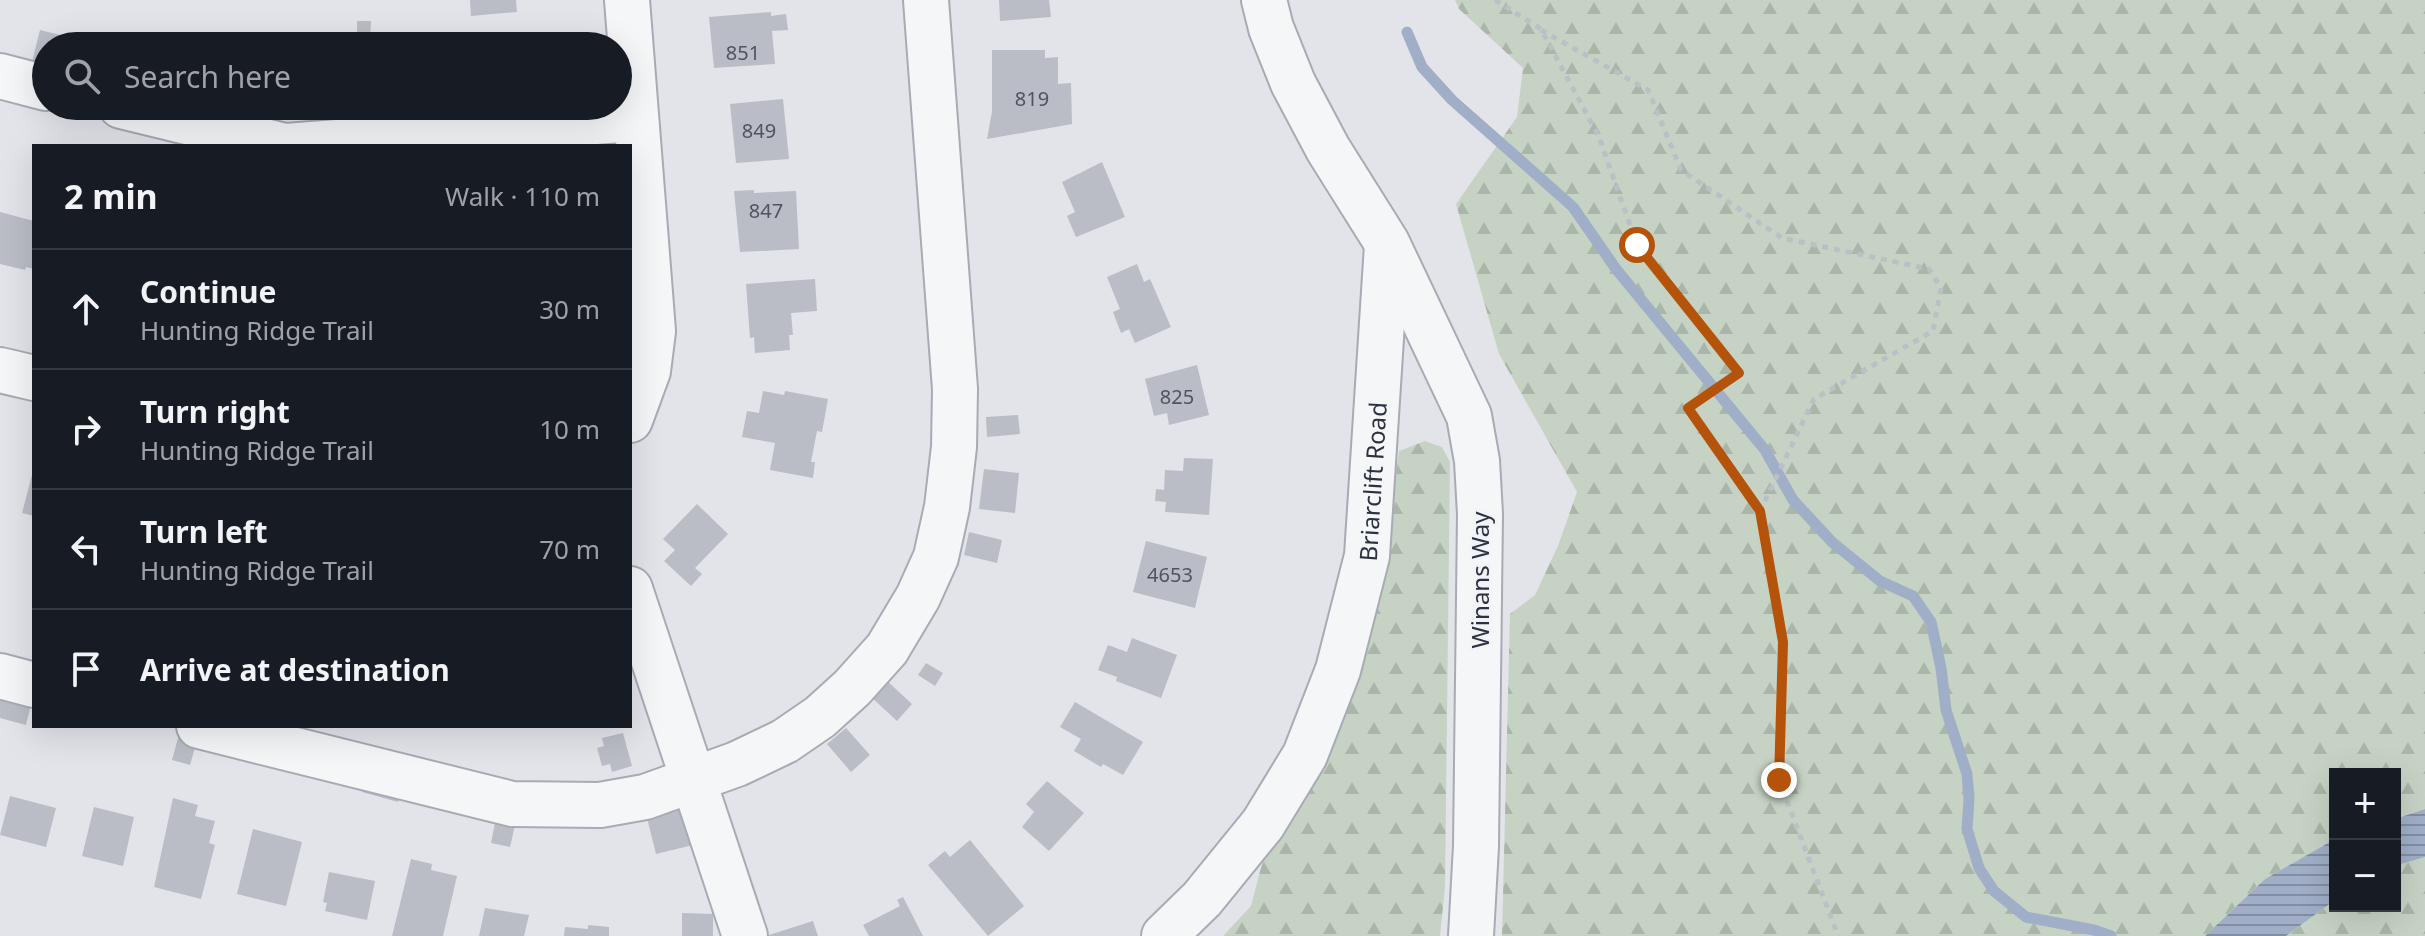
<!DOCTYPE html>
<html lang="en">
<head>
<meta charset="utf-8">
<style>
	body { margin:0; font-family:"Noto Sans",sans-serif; background:#20242c; color:#f1f3f6 }
	.controls { position:absolute; right:24px; bottom:24px; display:grid; overflow:hidden; border-radius:0px; box-shadow:0 8px 32px #0002 }
	.controls button { width:72px; height:72px; display:grid; place-items:center; padding:0; border:0; border-bottom:2px solid #363941; background:#171b24; color:#f1f3f6; font:40px sans-serif }
	.stop { position:absolute; width:24px; height:24px; margin:-18px; border:6px solid #b45309; border-radius:50%; background:#fff }
	.stop.end { background:#b45309; border-color:#fff; box-shadow:0 2px 8px #0008 }
	.list { margin:0; padding:0; list-style:none }
	h2 { display:flex; justify-content:space-between; align-items:center; height:104px; margin:0; padding:0 32px; font-size:34px }
	h2 small { font-size:26px; font-weight:400; color:#9ea1a6 }
	.list li { display:grid; grid-template-columns:52px 1fr auto; gap:24px; align-items:center; box-sizing:border-box; height:120px; padding:0 32px; border-top:2px solid #363941 }
	.list b { display:block; font-size:30px; white-space:nowrap }
	.list p { margin:0; font-size:26px; white-space:nowrap; color:#9ea1a6 }
	.list em { font-size:26px; font-style:normal; color:#9ea1a6 }
	.icon { flex:none; width:44px; height:44px; fill:none; stroke:currentColor; stroke-width:2; stroke-linecap:round; stroke-linejoin:round }
	.map { position:relative; flex:none; width:2425px; height:936px; overflow:hidden }
	.search { position:absolute; background:#171b24; box-shadow:0 8px 32px #0002; left:32px; top:32px; width:600px; height:88px; display:flex; align-items:center; gap:20px; box-sizing:border-box; padding:0 28px; border-radius:44px; color:#9ea1a6; font-size:30px }
	.panel { position:absolute; background:#171b24; box-shadow:0 8px 32px #0002; left:32px; top:144px; width:600px; height:584px; border-radius:0px }
	.map>svg:first-child { display:block }
	.forest { fill:url(#forest-firs) }
	.water { fill:url(#water-rules) }
	.lines { fill:none; stroke-linecap:round; stroke-linejoin:round }
	.stream { stroke:#a0aec7; stroke-width:11 }
	.building { fill:#babdc6 }
	.minor-casing { stroke:#a7abb4; stroke-width:48 }
	.path { stroke:#bcbfc5; stroke-width:5; stroke-dasharray:6 6; stroke-linecap:butt }
	.minor { stroke:#f5f6f8; stroke-width:44 }
	.route { stroke:#b45309; stroke-width:10 }
	.labels { text-anchor:middle; dominant-baseline:central; stroke-width:6; stroke-linejoin:round; paint-order:stroke }
	.number-label { font-size:20px; fill:#4f5462 }
	.street-label { font-size:24px; fill:#2b3141; stroke:#f2f3f7 }
</style>
</head>
<body>
<div class="map">
<svg width="2425" height="936" viewBox="0 0 2425 936">
	<defs>
		<pattern id="forest-firs" width="22" height="20" patternUnits="userSpaceOnUse" patternTransform="scale(2)"><rect width="22" height="20" fill="#c6d3c4"/><path d="M5 1l3.5 6h-7zM16 11l3.5 6h-7z" fill="#aab6aa"/></pattern>
		<pattern id="water-rules" width="6" height="5" patternUnits="userSpaceOnUse" patternTransform="scale(2)"><rect width="6" height="5" fill="#a0aec7"/><path d="M0 2.5h6" fill="none" stroke="#838ea3"/></pattern>
	</defs>
	<rect width="100%" height="100%" fill="#e2e4ea"/>
	<path class="forest" d="M1455,0h970v809l-30,10v-45h-60v65l-70,40 -60,57h-703l8,-322 25,-19 23,-49 19,-54 -78,-138 -43,-150 61,-87 6,-49 -64,-59z
		M1425,441l17,6 8,15 -5,425 -5,49h-217l28,-30 13,-50 62,-97 54,-165 19,-143z
		M2425,857v79h-139l49,-36v6h60v-40z"/>
	<path class="water" d="M2425,809v48l-30,9v-47z
		M2335,839v61l-49,36h-81l60,-57z"/>
	<g class="lines">
		<path class="stream" d="M1407,32l15,35 30,33 121,107 43,62 149,181 28,50 39,42 48,39 33,15 18,26 10,46 5,42 21,64 2,25 -2,30 12,39 15,23 32,26 68,13 17,6"/>
	</g>
	<path class="building" d="M470,0h46l1,12 -46,4z
		M999,0h50l2,17 -51,4z
		M771,12v4l15,-2 2,16 -16,1 3,33 -61,4 -5,-51z
		M357,21h14l-1,18h-13z
		M40,30l33,8 -2,8h-25v20l-14,-4z
		M992,50h53v8l13,-1v27l13,-1 1,41 -85,15 5,-27z
		M783,99l6,60 -53,4 -6,-59z
		M275,106h36l1,8 -36,2z
		M1102,162l23,55 -49,20 -9,-21 8,-4 -13,-30z
		M754,190v3l42,-2 3,58 -59,3 -6,-61z
		M0,212l34,9v48l-8,-2 -1,3 -25,-6z
		M1137,264l7,18 6,-3 21,48 -36,16 -6,-14 -8,4 -8,-21 7,-3 -13,-32z
		M815,279l2,32 -26,2 2,22h-4l1,15 -35,3 -1,-16 -4,1 -4,-54z
		M1197,365l12,50 -40,10 -2,-12 -13,3 -9,-37z
		M763,391l21,4 1,-4 43,8 -6,33 -5,-1 -6,31h4l-2,16 -43,-8 5,-27 -33,-6 5,-26 12,2z
		M1018,415l2,19 -33,3 -1,-20z
		M1184,458l29,1 -4,56 -44,-3 1,-10 -11,-1 1,-12 8,1 1,-20 18,1z
		M984,469l35,4 -4,40 -36,-4z
		M33,471h1v45l-12,-3z
		M697,504l31,30 -33,34 7,6 -11,12 -27,-25 11,-11 -12,-11z
		M969,532l33,8 -5,23 -33,-8z
		M1146,541l61,16 -12,51 -62,-16z
		M1132,638l45,17 -16,43 -45,-17 1,-4 -19,-7 10,-25 19,7z
		M926,663l17,10 -8,13 -17,-11z
		M885,679l27,25 -15,17 -27,-25z
		M34,692l-8,33 -26,-7v-22z
		M1075,702l68,40 -20,33 -20,-11 -2,3 -27,-16 7,-12 -21,-12z
		M181,727l18,6 -9,32 -18,-5z
		M846,728l24,27 -19,17 -24,-28z
		M623,733l9,33 -20,6 -2,-8 -8,2 -5,-18 7,-2 -2,-8z
		M368,773l35,10 -5,19 -36,-10z
		M1047,781l37,32 -35,38 -27,-24 12,-15 -8,-8z
		M10,796l46,12 -10,39 -46,-12z
		M173,798l25,7 -3,11 20,5 -6,22 6,2 -14,54 -47,-12z
		M94,807l40,10 -11,49 -41,-10z
		M498,808l20,4 -8,35 -19,-4z
		M684,808l9,37 -37,9 -9,-36z
		M253,829l49,13 -16,64 -49,-12z
		M970,840l54,66 -36,30 -60,-71 17,-14 5,6z
		M411,859l21,5 -1,6 26,6 -14,60h-51z
		M329,872l46,9 -8,39 -42,-9 2,-8 -4,-1z
		M903,897l20,39h-54l-6,-11 37,-19 -3,-6z
		M485,908l44,7 -5,21h-45z
		M682,913l31,1v22h-31z
		M813,921l5,15h-49v-1z
		M588,925l21,2v9h-45l1,-9 23,2z"/>
	<g class="lines">
		<defs>
			<g id="minor">
				<path d="M627,0l26,331 -5,40 -18,49"/>
				<path d="M1264,0l7,28 22,55 35,66 59,94 82,173 8,45 3,53 -4,332 -5,90"/>
				<path d="M0,76l46,12"/>
				<path d="M121,106l164,40"/>
				<path d="M286,146l348,-27"/>
				<path d="M0,370l34,8"/>
				<path d="M630,589l115,347"/>
				<path d="M0,676l34,9"/>
				<path d="M199,726l313,78 88,1 45,-8 92,-33 48,-23 35,-24 32,-29 35,-39 31,-52 18,-40 11,-50 7,-60 1,-58 -29,-389"/>
				<path id="s1" d="M1164,936l38,-37 61,-75 42,-69 33,-85 29,-114 20,-311"/>
			</g>
		</defs>
		<use href="#minor" class="minor-casing"/>
		<path class="path" d="M1495,0l46,29 58,108 38,108 102,128 -51,35 72,103 23,131 -4,138 59,156
			M1541,30l107,60 33,80 101,68 147,31 12,19 -8,43 -119,68 -54,112"/>
		<use href="#minor" class="minor"/>
	</g>
	<g class="lines">
		<path class="route" d="M1637,245l102,128 -51,35 72,103 23,131 -4,138"/>
	</g>
	<g class="labels">
		<g class="number-label">
			<text x="743" y="52">851</text>
			<text x="1032" y="98">819</text>
			<text x="759" y="130">849</text>
			<text x="766" y="210">847</text>
			<text x="1177" y="396">825</text>
			<text x="1170" y="574">4653</text>
		</g>
		<g class="street-label">
			<text stroke="none"><textPath href="#s1" startOffset="514">Briarclift Road</textPath></text>
			<text transform="translate(1479 580) rotate(-90)">Winans Way</text>
		</g>
	</g>
</svg>
<div class="controls">
<button>+</button>
<button>−</button>
</div>
<div class="stop" style="left:1637px;top:245px"></div>
<div class="stop end" style="left:1779px;top:780px"></div>
<div class="search"><svg class="icon" aria-label="search" viewBox="0 0 24 24"><circle cx="10" cy="10" r="6"/><path d="M15 15l6 6"/></svg>Search here</div>
<section class="panel">
<h2>2 min<small>Walk · 110 m</small></h2>
<ul class="list">
<li><svg class="icon" aria-label="ahead" viewBox="0 0 24 24"><path d="M12 20V5M6 11l6-6 6 6"/></svg><div><b>Continue</b><p>Hunting Ridge Trail</p></div><em>30 m</em></li>
<li><svg class="icon" aria-label="right" viewBox="0 0 24 24"><path d="M7 20v-9h11M14 6l5 5-5 5"/></svg><div><b>Turn right</b><p>Hunting Ridge Trail</p></div><em>10 m</em></li>
<li><svg class="icon" aria-label="left" viewBox="0 0 24 24"><path d="M17 20v-9H6M10 6l-5 5 5 5"/></svg><div><b>Turn left</b><p>Hunting Ridge Trail</p></div><em>70 m</em></li>
<li><svg class="icon" aria-label="arrive" viewBox="0 0 24 24"><path d="M6 21V4h12l-3 4 3 4H6"/></svg><div><b>Arrive at destination</b></div></li>
</ul>
</section>
</div>
</body>
</html>
